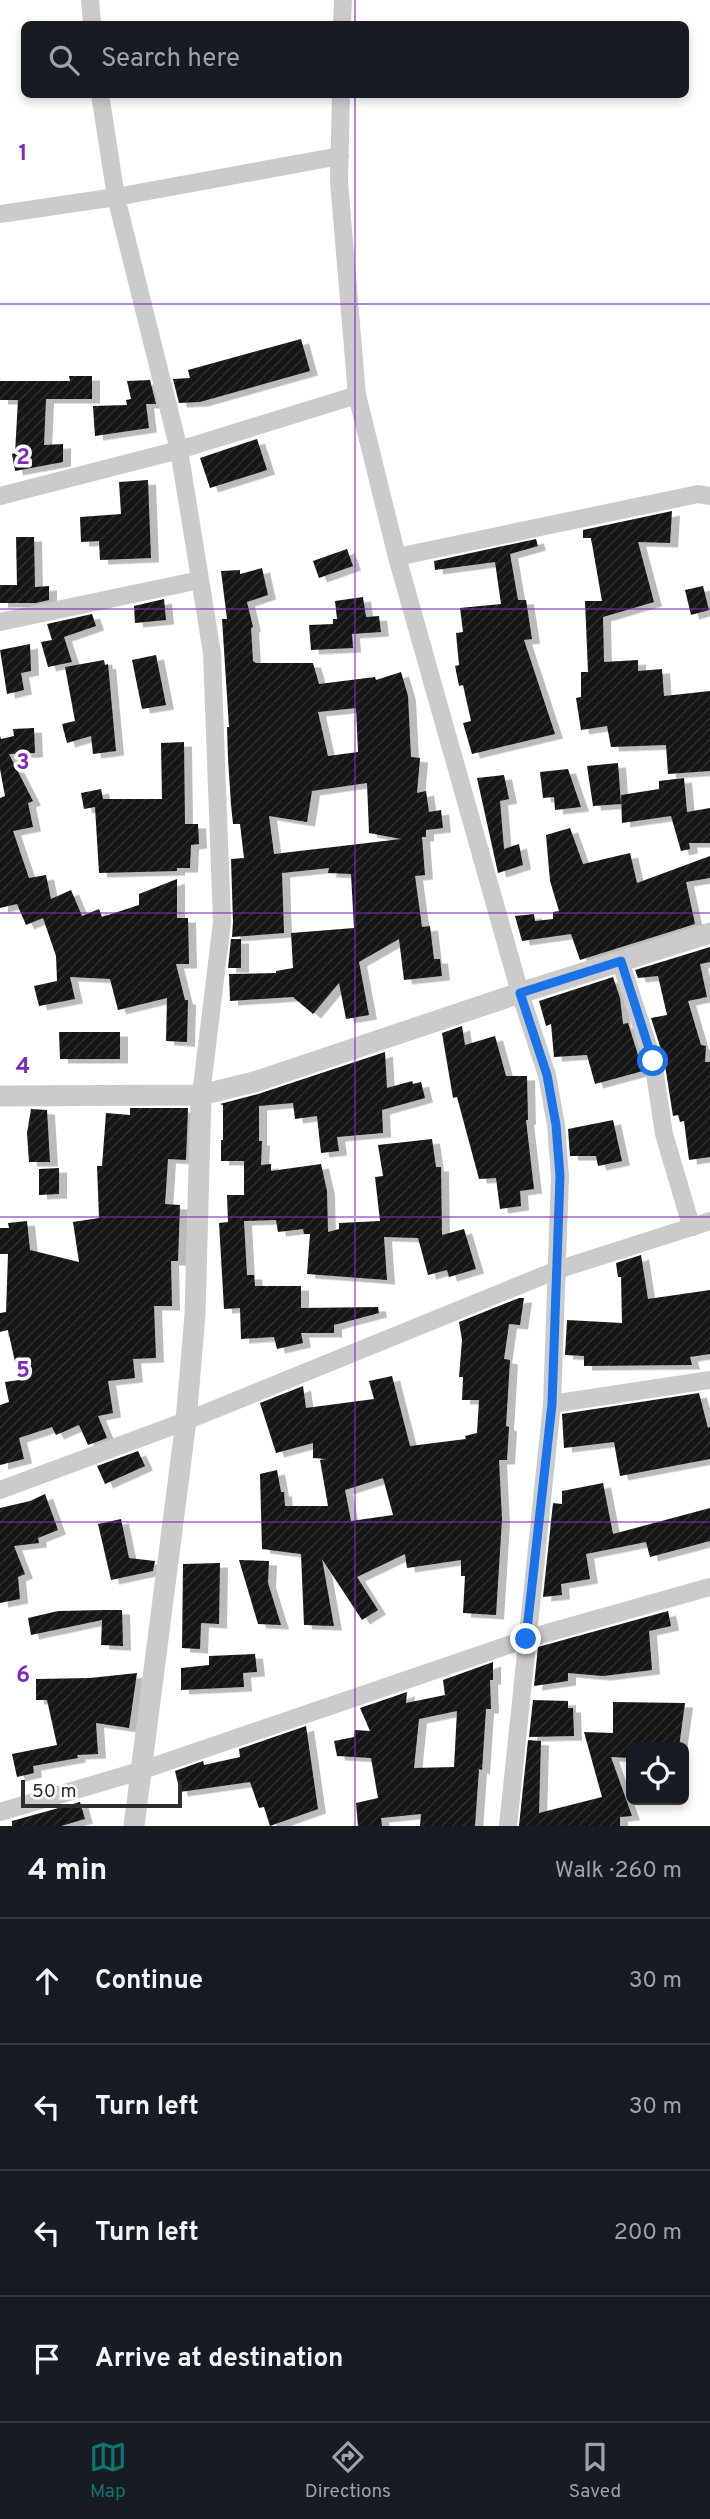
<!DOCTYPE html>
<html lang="en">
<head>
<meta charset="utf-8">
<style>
	body { margin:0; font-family:Overpass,sans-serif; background:#20242c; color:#f1f3f6 }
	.controls { position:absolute; right:21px; bottom:21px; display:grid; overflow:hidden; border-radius:10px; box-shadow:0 4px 10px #0003 }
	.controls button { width:63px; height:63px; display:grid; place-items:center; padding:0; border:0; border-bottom:2px solid #363941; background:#171b24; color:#f1f3f6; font:35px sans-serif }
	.scale { position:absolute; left:21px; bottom:18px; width:161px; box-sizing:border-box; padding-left:7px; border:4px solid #2e2e2e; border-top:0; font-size:19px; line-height:24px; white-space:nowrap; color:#2e2e2e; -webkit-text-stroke:5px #fff; paint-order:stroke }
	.stop { position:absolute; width:21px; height:21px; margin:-16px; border:5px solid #1a73e8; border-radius:50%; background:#fff }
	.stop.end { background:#1a73e8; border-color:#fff; box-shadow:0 2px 7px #0008 }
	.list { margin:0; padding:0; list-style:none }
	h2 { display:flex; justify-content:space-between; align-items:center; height:91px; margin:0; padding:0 28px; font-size:30px }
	h2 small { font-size:23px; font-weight:400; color:#9ea1a6 }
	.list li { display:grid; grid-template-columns:46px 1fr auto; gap:21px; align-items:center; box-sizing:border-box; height:126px; padding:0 28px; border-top:2px solid #363941 }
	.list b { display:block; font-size:26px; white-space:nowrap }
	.list em { font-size:23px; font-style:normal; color:#9ea1a6 }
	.icon { flex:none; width:38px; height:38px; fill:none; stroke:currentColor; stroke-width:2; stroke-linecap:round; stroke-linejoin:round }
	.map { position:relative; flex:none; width:710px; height:1826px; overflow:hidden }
	.search { position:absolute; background:#171b24; box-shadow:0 4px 10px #0003; left:21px; right:21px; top:21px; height:77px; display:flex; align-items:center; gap:18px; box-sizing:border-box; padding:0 24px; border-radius:10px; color:#9ea1a6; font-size:26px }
	.sheet { height:595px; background:#171b24 }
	nav { display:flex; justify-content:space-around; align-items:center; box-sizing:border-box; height:98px; border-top:2px solid #363941; background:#171b24; font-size:19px; color:#9ea1a6 }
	nav a { display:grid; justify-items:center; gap:4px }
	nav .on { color:#0f766e }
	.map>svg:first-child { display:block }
	.building { fill:url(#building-hatch); fill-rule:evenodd; filter:url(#shadow) }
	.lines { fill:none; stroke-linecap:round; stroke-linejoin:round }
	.minor { stroke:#cbcbcb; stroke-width:18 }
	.tertiary { stroke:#cbcbcb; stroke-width:21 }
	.route { stroke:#1a73e8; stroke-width:9 }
	.grid { fill:none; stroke:#7b2cbf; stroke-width:2; stroke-opacity:0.55 }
	.grid-label { font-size:23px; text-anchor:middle; font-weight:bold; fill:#7b2cbf; stroke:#fff; stroke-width:7; stroke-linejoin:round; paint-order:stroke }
</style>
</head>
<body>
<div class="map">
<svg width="710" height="1826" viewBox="0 0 710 1826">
	<defs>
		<pattern id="building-hatch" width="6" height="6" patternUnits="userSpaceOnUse" patternTransform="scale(1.75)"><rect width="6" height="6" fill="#151515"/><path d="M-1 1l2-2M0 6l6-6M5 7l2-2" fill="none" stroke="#2f2f2f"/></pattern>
		<filter id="shadow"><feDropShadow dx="8" dy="4.5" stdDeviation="0" flood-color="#0004"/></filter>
	</defs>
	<rect width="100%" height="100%" fill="#fff"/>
	<path class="building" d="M301,339l9,32 -110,31 -21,1 -6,-24 17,-1 -2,-8z
		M69,376h23v23h-46l-2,46 19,-1v18l-48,9 -3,-17 3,-1 3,-53h-18v-19h70z
		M150,380l6,24h-10l3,24 -54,8 -2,-30 34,-1 -1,-5 5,-1 -4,-18z
		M257,439l10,31 -57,18 -10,-30z
		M148,480l3,78 -51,2 -1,-19 -18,1 -1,-25 41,-3 -2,-32z
		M672,511l-2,32 -32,-1 16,60 -51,15 1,45 34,-2v11l24,-2 2,27 46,-5v80l-42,3 -2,-29 -55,2 -4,-21 -26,4 -5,-32 5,-1v-25h7l-3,-71h17l-11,-63h-8v-8z
		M16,537h18l1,50 14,-1v14l-13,3h-36v-18h17z
		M536,539l2,7 -28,8 8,46h8l6,39 -8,1 31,94 -83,20 -9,-31 8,-2 -8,-36 -4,1 -4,-20 4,-1 -3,-32 7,-1 -3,-24 41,-4 -6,-42 -60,8 -1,-9z
		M347,549l6,17 -34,12 -6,-17z
		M262,568l6,27 -21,7 6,25 -2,1 2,33 3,2h57l6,21 56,-7 1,3 25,-8 7,24 3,61 9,1 -3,35 9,-2 3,21 12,-2 2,18 -17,2v7h-4l3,38 -10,1 7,51 8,-1 4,33h6l2,17 -38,4 -5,-41 -40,23 10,53 -23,4 -7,-36 -26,31 -20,-17 -63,4 -1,-27 47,-1v-2l17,-3 -2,-35 63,-5 -3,-54 -23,-1 1,-5 -47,5 2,60 -52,4 1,-15 -2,-63 13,-1 -4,-34h-7l-2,-19 -3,-47 -1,-31h2l-7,-108h5l-6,-48 19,-1v4zM356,708l2,44 -30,4 -10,-44zM367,783l2,50 32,6 -127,15 -5,-38 38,6 5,-31z
		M703,586l6,24 -18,5 -6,-25z
		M363,597l3,20 13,-1 2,16 -29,2 1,14 -42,2 -2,-25 24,-1v-5h4l-2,-18z
		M164,599l2,21 -31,3 -1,-17z
		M92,614l4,12 -35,12 3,-1 8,25 -24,5 -7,-25 11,-2 -5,-16z
		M30,644l1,27 -10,2 3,17 -17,4 -7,-44z
		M156,655l10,50 -24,4 -10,-49z
		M104,660l1,5 3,-1 8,87 -23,3 -2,-18 -24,7 -5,-19 13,-3 -10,-54z
		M34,728l1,25 -26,1 24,47 -5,2 5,24 -20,4 16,47 17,-3 5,24 20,-9 11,26 17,-7 3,8 37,-12v-11l38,-15v39h11l1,46h-13l9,36h3l-1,42 -21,-1 1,-43 -49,12 -8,-31 -40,-2 5,22 -36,7 -5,-20 23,-5 -1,-25 -13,-38 -17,7 -9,-21 -17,4v-110l5,-2 -5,-27v-33l1,3 13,-3 -1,-7z
		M184,742l1,82h13l1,20 -8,1 -1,23h-13v3l-78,2 -4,-66 -11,2 -3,-16 20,-4 2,10h59l-1,-56z
		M618,763l3,41 -28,2 -6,-40z
		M568,769l13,38 -26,3 -1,-13 -11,1 -3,-26z
		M504,775l5,24 -9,2 4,48 15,-5 4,21 -25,8 -21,-95z
		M684,778l3,34 23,-4v35h-21l1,6 -9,2 -10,-35 -49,7 -1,-28 38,-6v-8z
		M570,828l13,36 47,-11 7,30 73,-27v22l-24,4 9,42 -115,36 -9,-26 -49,7 -7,-25 19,-2 1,7 18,-2v-7l6,-1 -9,-30 -4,-46z
		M231,939h10v29h-13z
		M710,947v15l-10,2 7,33 -19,4 13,44 5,1 -1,16h5v95l-21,3 -5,-39 -4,1 -2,-7 -5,1 -9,-57 -13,-41 16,-3 -9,-39 -20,2 -3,-8z
		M613,977l7,21 3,26 5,-1 15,48 -48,13 -8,-29 -33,2 -3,-33 -5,2 -7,-25z
		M462,1026l3,19 30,-9 11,40h21l1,44h-2l8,69 -14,2 1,15 -21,3 -4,-31 -17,1 -22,-82 -4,1 -11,-65z
		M59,1032h61v27h-60z
		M385,1052l2,36 25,-7 1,3 8,-2 4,16 -43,12 1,23 -46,4 2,14 -18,2 -4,-37 -22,3 -2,-16 -34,3v35h3l-1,24 10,-1v7l50,-7 6,27 1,41 11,-3v-6l41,-2 -5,-44 8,-1 -5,-31 54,-6 4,28h5l1,68 22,-6 12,40 -27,8 -2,-7 -19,5 -10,-37 -34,-1 3,43 -80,-6 3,-40h-6l-1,-5 -25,3 -2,-12 -32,1 3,54h7l1,11h46v22l77,-1 1,6 -45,12v8h-33l2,10 -26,6 -3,-12 -33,2 -1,-31 -16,1 -5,-86 9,-1 -1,-27h17v-34h-23v-21h2v-35l-3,-1 38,-10z
		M130,1108h58l-2,52 -18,-1 -3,45 15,1 -2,56h-7l1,45h-18l2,52 -23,1 2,19 -27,3 5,32 -15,3 9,22 -19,7 -9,-20 -23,10 -4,-8 -33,11 5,21 -24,6v-60l9,-3 -4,-20 14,-2 -11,-50 -8,2v-19l6,-1 2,-58h-8v-26h9l-1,-5 19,-2 3,29 49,12 -6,-40 26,-4 -2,-52h5l4,-53 24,2z
		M31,1109l16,1 3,52h-21l-2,-29z
		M613,1120l9,41 -24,5 -2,-10h-26l-2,-27z
		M59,1168v26l-20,1v-26z
		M641,1255l7,44 62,-9v64l-20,3 2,8 -108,1v-10l-19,-1 2,-35 55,3 -1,-46h-3l-2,-14z
		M519,1298h5l-4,27 -11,-1 -5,35 6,1 -4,66 3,1 -2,33h-8l3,59 -6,96 -33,-2 2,-37h-4v-16l-54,8 -2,-14 -48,23 21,33 -16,10 -40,-61 12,67 -30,-1 -3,-71 -39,-5 -2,-75 17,-4 4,22h3l1,14h43l-8,-46 6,-1 -13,-1v-15l-37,10 -16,-50 43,-17 3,22 68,-9 -5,-18 23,-5 18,70 56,-7 -1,-3 12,-3 2,-33h-17l1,-23h-4l3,-37 -3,-18zM383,1478l10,37 -42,6 -6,-31z
		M699,1393l9,35 2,-1v32l-90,17 -6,-34 -50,6 -2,-34z
		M138,1451l7,15 -40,18 -8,-18z
		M603,1483l10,51 97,-26v33l-60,16 -4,-15 -60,12 4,25 -29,5 1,11 -19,2 10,-94 9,1v-13z
		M45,1494l13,36 -20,8 1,5 -25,3 11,28 -7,3 2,22 -20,4v-95l30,-7z
		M121,1519l8,39 26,3 -2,10 -42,9 -13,-56z
		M239,1560l30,1 -1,22 13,42 -23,-1z
		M220,1563l-1,61 -18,-1 -1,26 -18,-1 1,-84z
		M106,1610h16l1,36 -22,-1 1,-25 -71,15 -3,-17 30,-7z
		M668,1611l3,15 -22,5 3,39 -49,6 -35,-3v8l-34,5 4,-39z
		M255,1654l2,18 -14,1 1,14 -63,3v-22l28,-3v-9z
		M493,1662v18h-3l1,29h-5l-4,61 -3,-1 -4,57h-55l1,-12 -40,4 1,8h-24l-2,-23 22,-5 -7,-40 -34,-2 -3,-15 20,-4 1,-7 15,1 -10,-23 47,-16 -1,11 39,-8 -2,-15zM457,1711l-3,56 -40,1 5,-49z
		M137,1673l-8,55 -33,-5 2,31 -21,1 1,3 -45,8 1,7 -17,4 -5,-23 45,-9 -10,-45h-11v-21l54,-1z
		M533,1700l35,1v7h5l1,28 -45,1z
		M613,1702l72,1 -6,44h-48v11l-20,-1 21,59 -12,1v9h-101l9,-86 13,1 -2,72 63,-16 -18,-65 29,1z
		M306,1726l12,83 -48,17 -6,-19 -5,1 -9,-26 -70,10 -5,-21 28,-10 1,4 36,-8 -1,-8z
		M80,1802l5,17 -24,7h-49v-5z"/>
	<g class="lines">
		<path class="minor" d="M90,0l2,24
			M342,24l1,-24
			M100,94l16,103 63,253 33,203 10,269 -21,173
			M341,94l-2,88 18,213 40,162 123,436 27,82 9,50 4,51 -8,228 -44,422
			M0,214l116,-17 224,-41
			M0,496l179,-46 178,-55
			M397,557l301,-63 12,2
			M0,622l200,-42
			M620,961l33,100 11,73 26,88 3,5
			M552,1404l158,-24
			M0,1490l186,-69 371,-151 153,-49
			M0,1812l140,-41 386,-132 184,-52"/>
		<path class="tertiary" d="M0,1096l201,-1 53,-13 266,-89 190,-60
			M134,1826l52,-405 9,-106 6,-220"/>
	</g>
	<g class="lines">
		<path class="route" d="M526,1639l26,-235 8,-228 -4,-51 -9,-50 -27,-82 101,-32 32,100"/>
	</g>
	<path class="grid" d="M355,0v24M355,94v1732M0,304h710M0,609h710M0,913h710M0,1217h710M0,1522h710"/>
	<g class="grid-label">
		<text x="23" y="160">1</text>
		<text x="23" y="464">2</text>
		<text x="23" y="769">3</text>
		<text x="23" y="1073">4</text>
		<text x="23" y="1377">5</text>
		<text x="23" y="1682">6</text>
	</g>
</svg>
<div class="controls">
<button><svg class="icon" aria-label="locate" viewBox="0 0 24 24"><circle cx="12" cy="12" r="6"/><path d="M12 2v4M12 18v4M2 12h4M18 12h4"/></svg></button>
</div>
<div class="scale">50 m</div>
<div class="stop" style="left:653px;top:1061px"></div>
<div class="stop end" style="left:526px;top:1639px"></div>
<div class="search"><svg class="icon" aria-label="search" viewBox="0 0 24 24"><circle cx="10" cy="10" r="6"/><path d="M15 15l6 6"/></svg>Search here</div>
</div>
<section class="sheet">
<h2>4 min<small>Walk · 260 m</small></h2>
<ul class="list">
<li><svg class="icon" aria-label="ahead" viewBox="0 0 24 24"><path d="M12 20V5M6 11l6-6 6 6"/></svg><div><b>Continue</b></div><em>30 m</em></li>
<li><svg class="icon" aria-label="left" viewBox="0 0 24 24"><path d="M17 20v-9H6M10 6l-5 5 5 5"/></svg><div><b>Turn left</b></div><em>30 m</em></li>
<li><svg class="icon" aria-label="left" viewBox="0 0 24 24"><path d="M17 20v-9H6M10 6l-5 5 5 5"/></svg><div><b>Turn left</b></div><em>200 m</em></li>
<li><svg class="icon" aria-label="arrive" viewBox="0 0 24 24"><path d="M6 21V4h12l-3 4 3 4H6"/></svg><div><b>Arrive at destination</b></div></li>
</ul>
</section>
<nav>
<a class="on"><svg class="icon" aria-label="map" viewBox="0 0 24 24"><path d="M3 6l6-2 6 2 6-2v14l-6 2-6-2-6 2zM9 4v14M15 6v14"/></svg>Map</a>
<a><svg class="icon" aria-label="directions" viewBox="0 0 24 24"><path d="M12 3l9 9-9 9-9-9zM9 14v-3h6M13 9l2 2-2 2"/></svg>Directions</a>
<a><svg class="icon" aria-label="saved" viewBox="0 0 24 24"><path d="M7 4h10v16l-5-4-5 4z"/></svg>Saved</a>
</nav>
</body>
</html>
